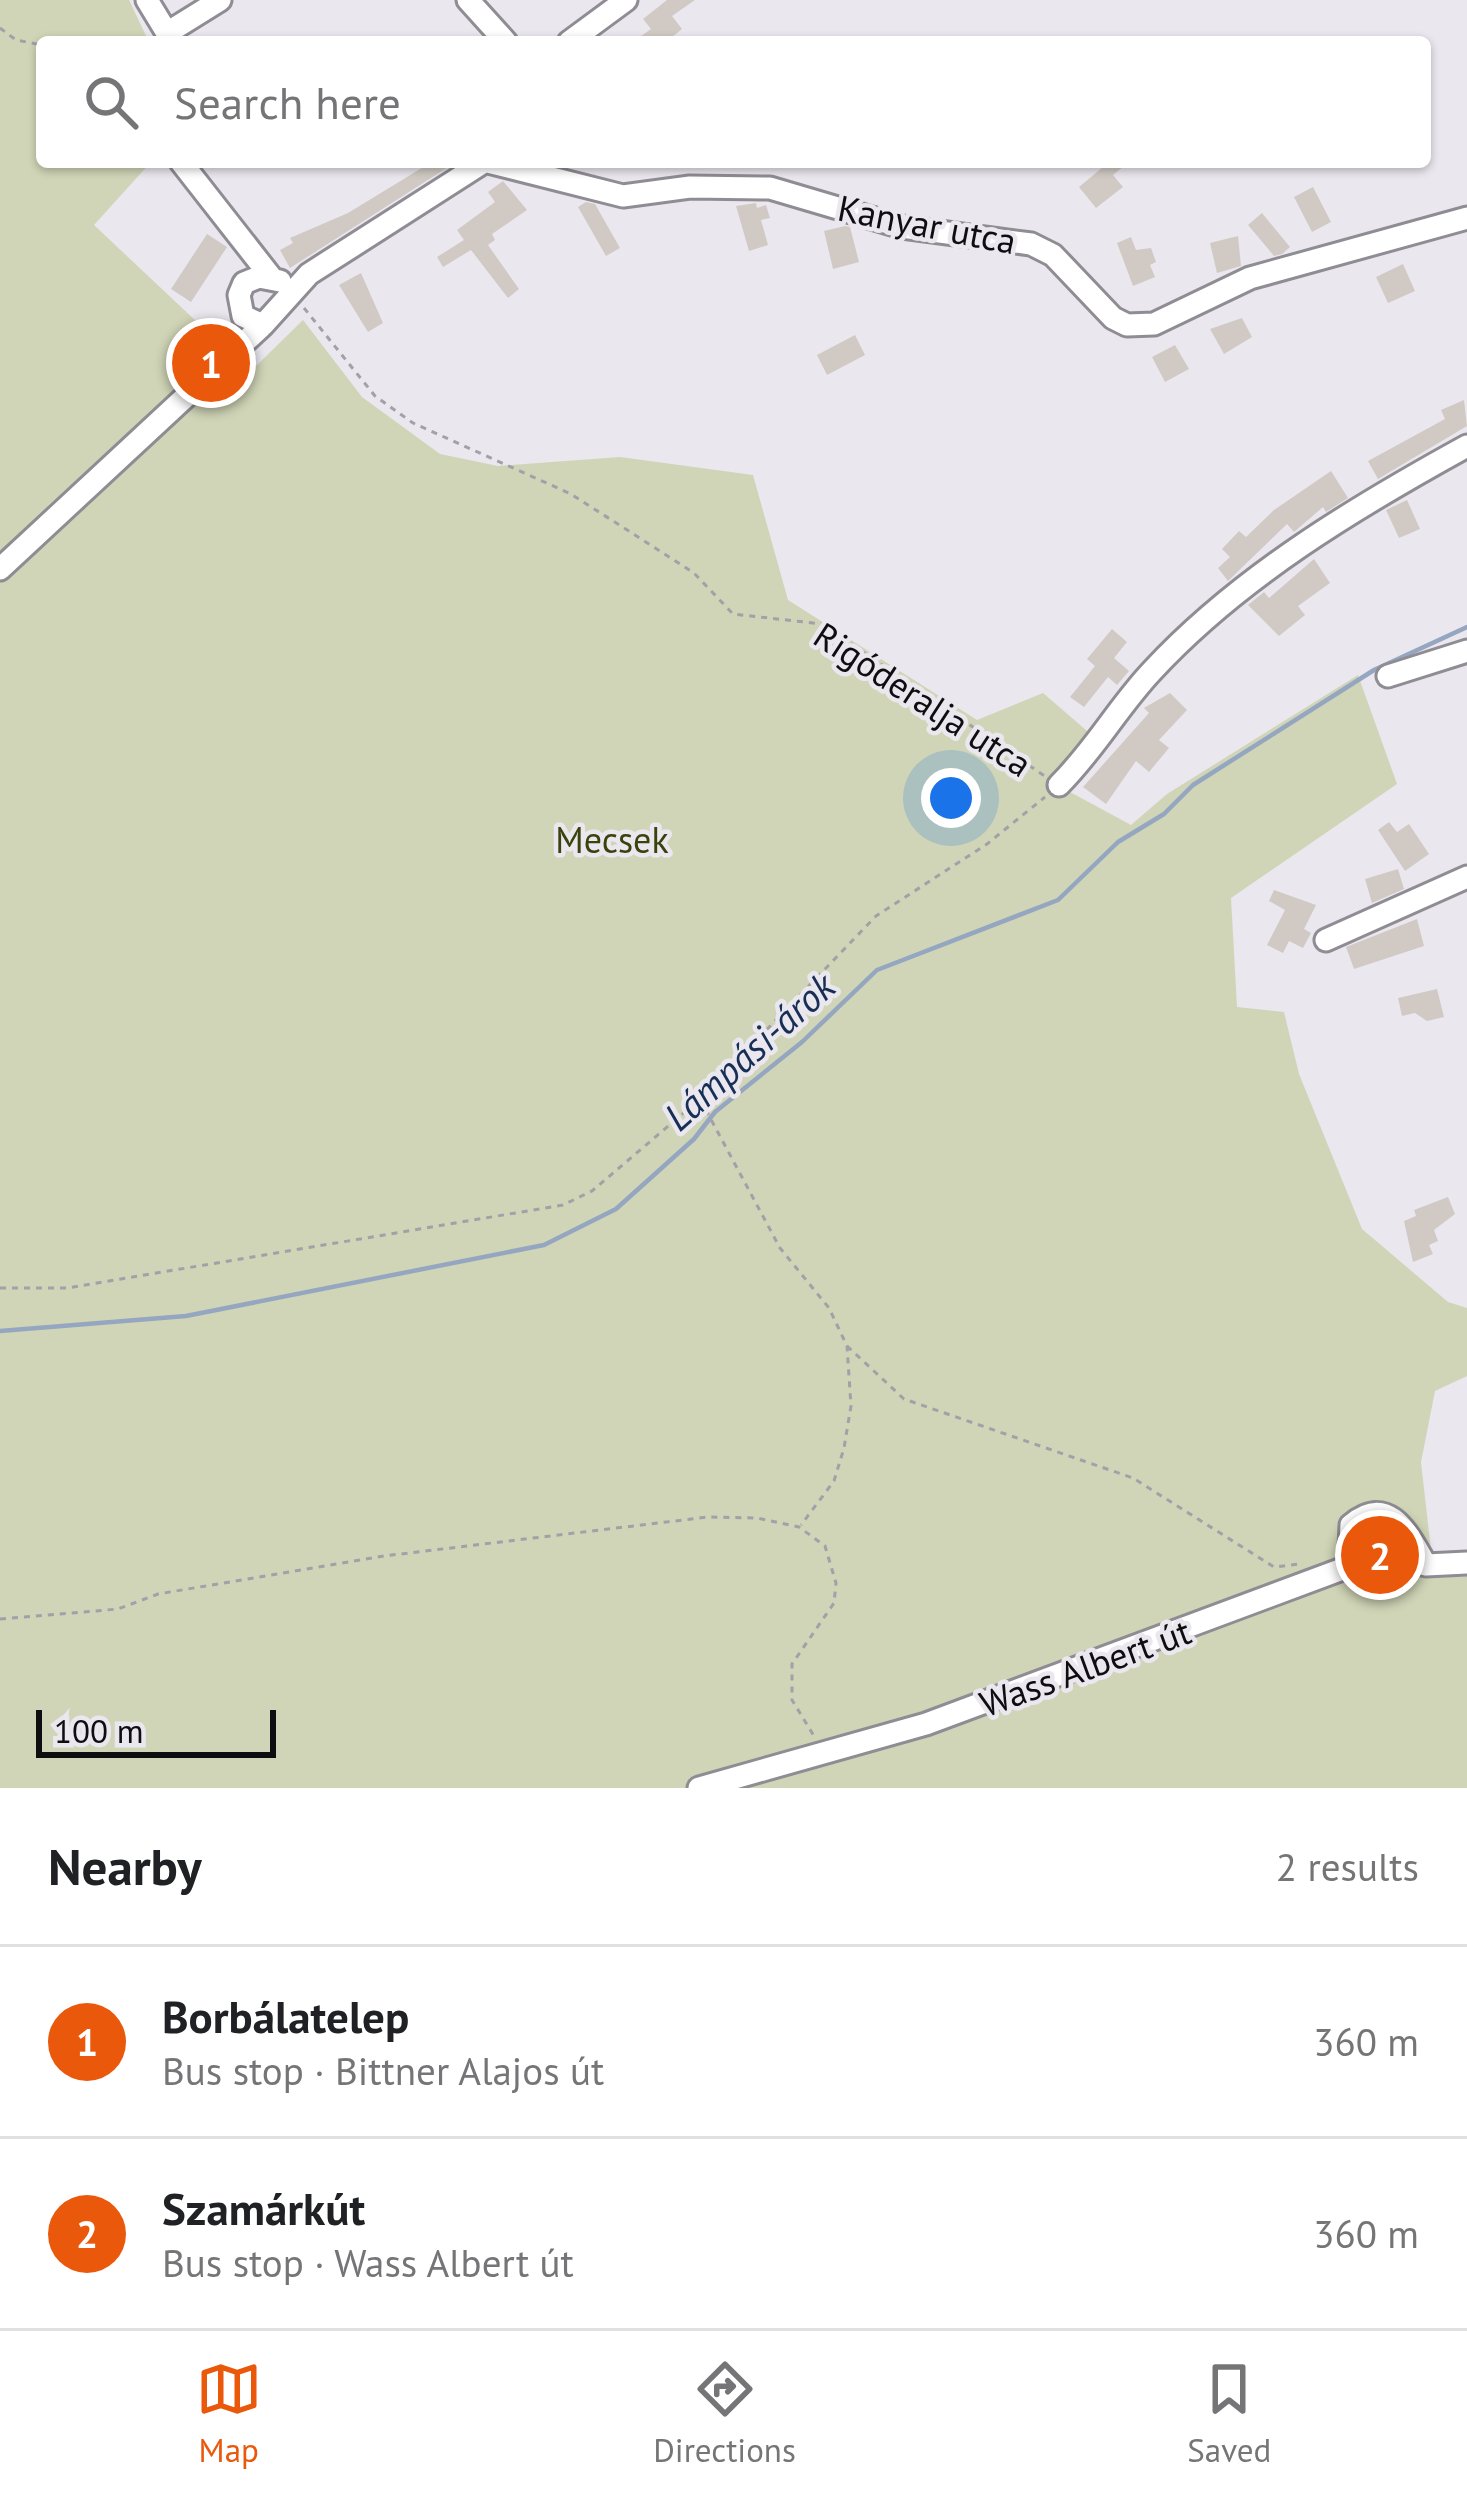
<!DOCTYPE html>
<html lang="en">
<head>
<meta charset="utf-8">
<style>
	body { margin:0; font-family:"PT Sans",sans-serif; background:#f6f6f6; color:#202124 }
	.scale { position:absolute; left:36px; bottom:30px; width:240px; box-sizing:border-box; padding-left:12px; border:6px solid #0e0d10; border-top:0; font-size:33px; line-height:42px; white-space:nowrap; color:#0e0d10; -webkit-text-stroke:9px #eae7ef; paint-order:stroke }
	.you { position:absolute; left:951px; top:798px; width:42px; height:42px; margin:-30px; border:9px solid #fff; border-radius:50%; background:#1a73e8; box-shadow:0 0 0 18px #1a73e833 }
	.badge { display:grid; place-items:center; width:78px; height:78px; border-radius:50%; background:#ea580c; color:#fff; font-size:39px; font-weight:700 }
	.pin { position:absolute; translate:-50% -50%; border:6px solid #fff; box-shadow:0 3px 12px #0006 }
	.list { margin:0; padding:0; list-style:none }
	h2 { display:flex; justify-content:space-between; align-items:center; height:156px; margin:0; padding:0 48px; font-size:51px }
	h2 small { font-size:39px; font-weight:400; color:#757577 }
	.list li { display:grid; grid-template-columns:78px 1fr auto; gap:36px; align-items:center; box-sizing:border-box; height:192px; padding:0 48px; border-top:3px solid #e0e0e0 }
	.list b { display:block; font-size:45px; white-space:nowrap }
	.list p { margin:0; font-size:39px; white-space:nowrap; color:#757577 }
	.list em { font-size:39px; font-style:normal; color:#757577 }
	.icon { flex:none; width:66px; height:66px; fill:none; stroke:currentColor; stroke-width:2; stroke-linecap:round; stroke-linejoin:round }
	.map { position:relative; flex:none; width:1467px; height:1788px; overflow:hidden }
	.search { position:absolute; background:#fff; box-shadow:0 3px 9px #0004; left:36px; right:36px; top:36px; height:132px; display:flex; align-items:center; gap:30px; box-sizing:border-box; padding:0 42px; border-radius:12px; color:#757577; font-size:45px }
	.sheet { height:540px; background:#fff }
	nav { display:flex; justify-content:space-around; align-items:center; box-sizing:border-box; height:168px; border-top:3px solid #e0e0e0; background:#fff; font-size:33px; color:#757577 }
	nav a { display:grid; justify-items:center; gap:6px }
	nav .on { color:#ea580c }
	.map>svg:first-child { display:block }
	.green { fill:#d0d5b7 }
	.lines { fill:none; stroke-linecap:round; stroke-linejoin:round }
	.stream { stroke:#95a6c1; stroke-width:4.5 }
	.building { fill:#d1cac4 }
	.minor-casing { stroke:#8f8c93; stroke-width:27 }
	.path { stroke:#a3a0a7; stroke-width:3; stroke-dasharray:6 6; stroke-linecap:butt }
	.minor { stroke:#fff; stroke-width:21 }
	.labels { text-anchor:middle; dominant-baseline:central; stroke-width:9; stroke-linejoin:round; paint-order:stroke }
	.street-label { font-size:36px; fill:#0e0d10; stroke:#eae7ef }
	.park-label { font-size:36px; fill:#3d420c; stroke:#eae7ef }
	.water-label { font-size:39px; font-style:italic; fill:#182f55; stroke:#eae7ef }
</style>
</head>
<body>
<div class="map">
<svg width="1467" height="1788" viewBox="0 0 1467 1788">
	<rect width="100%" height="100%" fill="#eae7ef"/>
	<path class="green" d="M0,0h129l20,42h-107v120h109l-57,63 156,147 53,-52 59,77 78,57 58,12 122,-9 133,18 35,125 189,120 66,-27 58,50 -42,43 72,39 36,-31 191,-119 39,109 -166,114 6,109 47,5 15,62 63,155 86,73 19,6v68l-32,15 -14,71 13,115 33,-1v212h-1467z"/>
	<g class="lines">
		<path class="stream" d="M0,1331l186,-15 358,-71 72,-36 78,-70 21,-27 87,-70 75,-72 181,-70 60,-58 46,-28 29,-29 181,-115 93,-43"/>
	</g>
	<path class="building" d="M667,0h28l-23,16 10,13 -16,13h-33l18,-13 -8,-10z
		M423,162h33l-166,106 -10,-18 13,-7 -3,-5 58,-25 77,-47z
		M1109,162h20l-16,13 10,12 -27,21 -17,-21z
		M503,181l24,29 -35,24 3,6 -7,5 31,44 -11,9 -37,-48 -28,17 -6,-10 27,-17 -7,-10 38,-28 -7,-10z
		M1313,187l18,35 -19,10 -18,-35z
		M586,202l9,2 25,44 -14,8 -28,-49z
		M756,203l1,5 9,-3 4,13 -9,2 7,25 -19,6 -13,-45z
		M1262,213l28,34 -8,7 -8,2 -26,-31z
		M845,226l5,1 9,35 -26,7 -9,-38z
		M207,234l20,13 -36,55 -20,-13z
		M1238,236l3,30 -24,7 -7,-30z
		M1131,237l5,13 15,-2 5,14 -6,3 5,12 -22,9 -16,-43z
		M1403,264l12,27 -27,12 -12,-26z
		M361,273l22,50 -15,9 -29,-47z
		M1242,318l10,19 -28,17 -14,-25z
		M855,335l10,20 -38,20 -10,-20z
		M1175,345l14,24 -24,13 -13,-25z
		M1464,400l3,26 -89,53 -10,-18 77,-42 -4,-9z
		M1331,471l17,27 -22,14 -3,-5 -29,25 -7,-8 -59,57 -10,-13 12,-11 -8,-8 17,-18 7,6 28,-27z
		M1407,500l13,29 -21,9 -13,-28z
		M1314,559l16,24 -32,23 7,9 -26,21 -31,-31 16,-13 5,6z
		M1112,629l15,13 -13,16 15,13 -12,14 -9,-8 -24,30 -14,-10 25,-31 -8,-7z
		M1170,693l17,17 -28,30 10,8 -20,24 -13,-11 -30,43 -23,-17 66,-74 -5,-5z
		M1389,822l8,10 12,-8 20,30 -24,17 -27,-41z
		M1398,869l6,20 -32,14 -7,-24z
		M1274,890l42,15 -12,24 7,4 -8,15 -14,-7 -6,12 -16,-8 18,-35 -16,-9z
		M1417,919l7,27 -70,23 -8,-22z
		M1437,989l7,28 -17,4 -12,-8 -13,3 -4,-18z
		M1448,1197l7,17 -21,16 4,11 -9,4 4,9 -20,8 -9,-41 12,-5 -2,-6z"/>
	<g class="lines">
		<defs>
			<path id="minor" d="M147,0l20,33
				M468,0l38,42
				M167,42v-9l53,-33
				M569,42l57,-42
				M181,162l90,115
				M488,162l135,34 67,-9 80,1 132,39 129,17 22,11 60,63 14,7 27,-1 96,-46 217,-60
				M263,325l-20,-9 -4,-21 5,-12 15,-6 21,4
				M0,569l263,-244 46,-51 175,-112
				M1388,676l79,-25
				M1059,785c37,-37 59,-78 93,-114 87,-94 204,-164 315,-225
				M1326,940l141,-63
				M1426,1565c-18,-31 -37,-72 -75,-40l-1,21 76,19 41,-2
				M699,1788l227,-64 454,-169"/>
		</defs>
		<use href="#minor" class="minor-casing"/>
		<path class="path" d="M0,28l16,12 26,5
			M304,308l71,88 38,27 158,71 123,79 39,41 89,10 224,153
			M700,1099l80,149 49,60 18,38 4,60 -7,42 -10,33 -33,44
			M0,1288h67l496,-83 29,-14 108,-92 176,-183 111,-72 58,-47
			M847,1346l57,53 229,79 141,89 26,-3
			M0,1619l118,-10 40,-15 226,-38 324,-39 49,1 42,9 26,19 11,37 -2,20 -42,61v36l22,36"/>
		<use href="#minor" class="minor"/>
	</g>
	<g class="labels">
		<g class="street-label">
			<text transform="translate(927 224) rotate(11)">Kanyar utca</text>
			<text transform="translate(923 699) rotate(33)">Rigóderalja utca</text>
			<text transform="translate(1085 1667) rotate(-20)">Wass Albert út</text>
		</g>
		<g class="park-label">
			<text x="612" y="839">Mecsek</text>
		</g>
		<g class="water-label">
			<text transform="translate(749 1051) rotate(-42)">Lámpási-árok</text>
		</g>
	</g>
</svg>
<div class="scale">100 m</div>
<div class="you"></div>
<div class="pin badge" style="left:211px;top:363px">1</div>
<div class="pin badge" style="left:1380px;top:1555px">2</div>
<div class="search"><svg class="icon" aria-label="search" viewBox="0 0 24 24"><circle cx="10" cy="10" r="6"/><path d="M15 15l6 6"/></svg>Search here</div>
</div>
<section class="sheet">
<h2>Nearby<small>2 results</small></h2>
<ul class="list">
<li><span class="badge">1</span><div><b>Borbálatelep</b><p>Bus stop · Bittner Alajos út</p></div><em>360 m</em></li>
<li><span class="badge">2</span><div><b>Szamárkút</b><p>Bus stop · Wass Albert út</p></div><em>360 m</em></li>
</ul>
</section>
<nav>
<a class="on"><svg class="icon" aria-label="map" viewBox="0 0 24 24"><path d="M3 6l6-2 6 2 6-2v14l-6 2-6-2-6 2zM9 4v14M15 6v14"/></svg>Map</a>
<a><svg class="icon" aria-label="directions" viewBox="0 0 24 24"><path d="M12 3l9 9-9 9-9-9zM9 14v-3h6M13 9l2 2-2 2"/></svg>Directions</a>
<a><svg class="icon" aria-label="saved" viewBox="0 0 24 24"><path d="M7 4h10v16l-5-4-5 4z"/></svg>Saved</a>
</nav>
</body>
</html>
